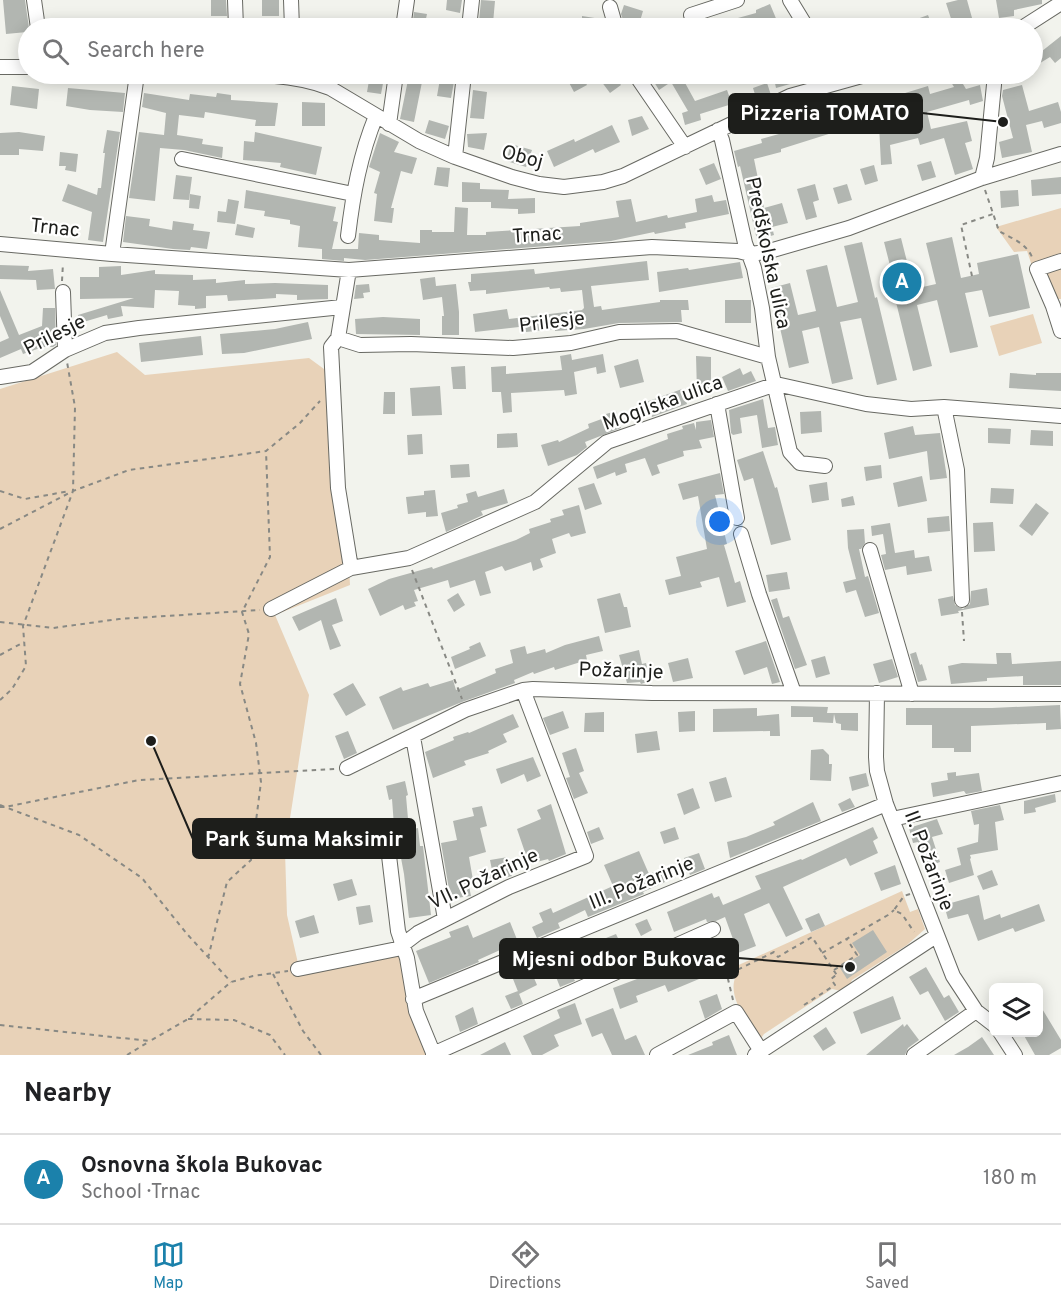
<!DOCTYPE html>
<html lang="en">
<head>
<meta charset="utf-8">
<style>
	body { margin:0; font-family:Overpass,sans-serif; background:#f6f6f6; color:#202124 }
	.controls { position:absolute; right:18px; bottom:18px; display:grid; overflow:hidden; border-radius:9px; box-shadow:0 3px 15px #0003 }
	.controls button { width:54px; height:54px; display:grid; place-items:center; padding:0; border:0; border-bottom:2px solid #e0e0e0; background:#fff; color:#202124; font:30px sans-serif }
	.you { position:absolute; left:720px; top:522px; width:21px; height:21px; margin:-15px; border:4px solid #fff; border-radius:50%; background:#1a73e8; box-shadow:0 0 0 9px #1a73e833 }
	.badge { display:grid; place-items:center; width:39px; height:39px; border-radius:50%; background:#1b81ab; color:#fff; font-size:20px; font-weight:700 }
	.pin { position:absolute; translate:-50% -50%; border:3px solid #fff; box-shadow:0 2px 6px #0006 }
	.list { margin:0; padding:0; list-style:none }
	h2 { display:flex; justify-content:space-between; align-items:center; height:78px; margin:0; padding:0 24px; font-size:26px }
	h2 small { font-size:20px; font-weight:400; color:#757577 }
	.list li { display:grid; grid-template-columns:39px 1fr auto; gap:18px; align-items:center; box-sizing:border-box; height:90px; padding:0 24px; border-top:2px solid #e0e0e0 }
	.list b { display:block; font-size:22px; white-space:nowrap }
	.list p { margin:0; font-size:20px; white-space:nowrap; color:#757577 }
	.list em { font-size:20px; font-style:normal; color:#757577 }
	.icon { flex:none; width:33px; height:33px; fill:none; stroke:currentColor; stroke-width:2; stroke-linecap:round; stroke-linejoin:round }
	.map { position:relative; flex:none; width:1061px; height:1055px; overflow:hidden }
	.search { position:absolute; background:#fff; box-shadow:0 3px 15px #0003; left:18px; right:18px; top:18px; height:66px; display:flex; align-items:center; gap:15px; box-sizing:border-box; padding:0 21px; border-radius:33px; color:#757577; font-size:22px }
	.sheet { height:168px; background:#fff }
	nav { display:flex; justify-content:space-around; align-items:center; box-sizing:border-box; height:84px; border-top:2px solid #e0e0e0; background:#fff; font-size:16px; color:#757577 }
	nav a { display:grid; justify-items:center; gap:3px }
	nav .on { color:#1b81ab }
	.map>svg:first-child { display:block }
	.green { fill:#e8d2b8 }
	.building { fill:#b2b6b1 }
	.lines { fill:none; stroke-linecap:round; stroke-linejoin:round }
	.minor-casing { stroke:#686963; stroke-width:16 }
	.path { stroke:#888984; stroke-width:2; stroke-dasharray:4.5 4.5; stroke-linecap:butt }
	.minor { stroke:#fff; stroke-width:14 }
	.labels { text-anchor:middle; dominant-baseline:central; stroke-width:4.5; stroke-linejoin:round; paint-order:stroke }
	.street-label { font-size:20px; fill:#1d1e1b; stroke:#fffffe }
	.leader { fill:none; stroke:#1d1e1b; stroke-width:2 }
	.callout-dot { fill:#1d1e1b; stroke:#fffffe; stroke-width:2 }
	.callout { fill:#1d1e1b; stroke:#1d1e1b; stroke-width:2 }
	.callout-label { font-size:21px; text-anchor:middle; font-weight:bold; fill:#fff }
</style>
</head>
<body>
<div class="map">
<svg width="1061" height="1055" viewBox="0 0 1061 1055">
	<rect width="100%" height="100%" fill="#f2f3ed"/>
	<path class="green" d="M1061,208v91h-6l-21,-27 -7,-21 -13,1 -18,-25z
		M1033,314l9,29 -43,13 -9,-30z
		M117,352l28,23 164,-17 30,22 11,205 -75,30 34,80 -24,156 2,64 13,57 101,-16 28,99h-429v-666z
		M902,891l8,21 8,-3 7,20 -18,16 -55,35 -2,5 -9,6 -9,-2 -68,45 -5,7c-10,-17 -33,-45 -23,-65l-4,-8z"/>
	<path class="building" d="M3,0h22l4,28h-2v4l-21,2z
		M211,0h15l1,16h-16z
		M262,0h17v16h-17z
		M447,0h15l-2,13 -14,-3z
		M481,0l14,1 -2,22 -14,-2z
		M958,0h9l7,25 -20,3 -8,-25z
		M996,0h46v4l-28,6v6l-15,2z
		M770,4l10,24h-70l-1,-2 47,-13v-3z
		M624,5l19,6 -5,17 -13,-2 -4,-12z
		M414,12l13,2 -3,14h-12z
		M928,15l5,13h-38v-1z
		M582,16l19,3 -2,9h-36v-2l19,-6z
		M828,18l5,10h-17l-1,-5z
		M1061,36v22l-6,5 -5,-6 -18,11v-9z
		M573,74h8l6,11 -13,7 -8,-15z
		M602,74h11l8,11 -11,8 -12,-16z
		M649,74h36l-6,4 3,4 2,-1 11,20 32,-11 5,14 -32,10 1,6 -16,5 -3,-12 6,-2 -17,-29 -12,8z
		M773,74h44l1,2 -42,12z
		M946,74h11l9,15 14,-4 3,16 -13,4 -1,-5 -42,12 4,17 36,-8 5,20 -7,2 8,26 -18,6 -11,-37 -24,7 -2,-7 -28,7 2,19 -11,1 -3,-62h15l-1,-6 36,-11 2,8 24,-7z
		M370,75l14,3 -3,16 -14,-2z
		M440,79l14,3 -3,16 -14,-2z
		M408,80l14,2 -8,40 -14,-3z
		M767,83l4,12 -14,6 -4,-13z
		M1022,85l7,26 29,-9 3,10v11l-17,5 -2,-7 -16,4 6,27 -30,6 -3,-16 14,-4 -11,-42 1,-6z
		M12,86l27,3 -2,20 -27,-4z
		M68,88l57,5 -2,19 -33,-2 -24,-4z
		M473,90l14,2 -3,27 -14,-1z
		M144,93l45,7 1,-6 26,3 1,-4 14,2v5l47,3 -3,23h-20l1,-6 -51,-8 -1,6 -25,-3 -2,20 26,4 -1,5 21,3 -1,11 -38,-8 -24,-2 -5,53 -26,-3 10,-66 25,3 2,-22 -24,-6z
		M853,100l4,16 -24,7 2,9 -54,17v3l-27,7 10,49 18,-5 6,20 -16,4 2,8 -17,5 -17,-74 -2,1 -4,-16 28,-8 -1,-4 25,-7v-2l31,-9 -1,-5 26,-7 -2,-5z
		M302,102l23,1v23h-23z
		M642,116l7,13 -17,7 -4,-16z
		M429,120l20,6 -4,13 -20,-6z
		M612,125l8,17 -25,11 -2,-4 -39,18 -7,-16 27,-12 1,3z
		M107,130l13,2 -17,110 -15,-2 4,-28 -30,-11 6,-17 29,11 1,-7h3l4,-35h-2z
		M19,132l26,4 -2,15 -24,-2v6h-19v-22z
		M255,132l67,15 -6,28 -36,-8 1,-4 -38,-3 1,-19 10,1z
		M380,133l19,9 -5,10 23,6 -5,16 -11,-3 -10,37h3l-2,15 -18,-2 3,-27 -3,-1 6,-21 -11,-5z
		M487,133l-3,17 -16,-3 -1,-13z
		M511,144l21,6 -6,17 -20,-6z
		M60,152l18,2 -2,18 -11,-2 1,-4h-7z
		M931,161l5,16 -14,4 -5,-16z
		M714,163l7,16 -15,6 -7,-16z
		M874,165l4,16 -13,4 -5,-16z
		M437,167l13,1 -2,19 -14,-2z
		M176,175l16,2 -3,23 -16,-1z
		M1061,177v17l-29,2 -1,-16z
		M462,182l18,1v6l29,1 -1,9 27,-1v15l-17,1v-5l-27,-1v-6h-29z
		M815,184l4,16 -6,2 4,15 -11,3 -9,-31z
		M847,184l5,16 -14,4 -5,-16z
		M246,190l90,17 -3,14 5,1 -6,27h26l1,-16 20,2v5l41,3v-13h12v2h22l1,-25 13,1 -1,27h19v-3l94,-6v-3l39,-6 -3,-16 15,-2 5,23 31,-7 1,3 29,-6 -2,-13 17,-4 2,7 12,-2 3,14 -44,9 1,5 -31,6 -1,-2 -43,9 -246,19 -21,-2v3l-22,-2v-10l-24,-2 2,-21 -10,-2v-4l-26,-4 1,-5 -21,-3z
		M1018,190l1,16 -18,2 -1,-17z
		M190,194l11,2 -2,13 -10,-1z
		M228,199l11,2 -4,23 -18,-2 1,-11 8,1z
		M126,216l24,3 -1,7 23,4 1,-9 21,3 -1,6 17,2 -3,17 -16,-2 -1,3 -17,-1 -50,-7z
		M237,224l18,4 -2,10 -18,-3z
		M952,237l9,41 18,-4 -2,-11 41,-9 12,54 -41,9 -7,-27 -17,3 13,54 -28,6 -13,-53 -20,5 15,61 -19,5 -19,-77 3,-1 -13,-51 17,-4 13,51 22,-5 -10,-41z
		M862,242l13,56 2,-1 20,83 -20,5 -16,-67 -21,4 13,57 -21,5 -13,-57 -17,4 7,32 -20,5 -18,-80 19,-5 8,32 18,-4 -10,-41 21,-5 10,42 21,-5 -14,-56z
		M647,261l2,19 -58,6 3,21 7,-1 1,4 58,-8v-2h28l1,10h-8l1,12 -63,1 -35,6 -29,2v-2l-29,3 -1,-6 -6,1 -44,5 -2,-18 34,-5 2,10 73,-9 2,-2 -2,-18 -21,2 -1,-4 -10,1 -1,-2 -63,7v-4l-16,1 -2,-9h3v-8l63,-5 1,5z
		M740,262l3,16 -84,14 -2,-20 31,-4 1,2z
		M0,265l29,1 -1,5 25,-2 2,20 -18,1 -1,-10 -36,-1z
		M121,266v9l34,-5v4l38,1v5l23,-1v4l29,-3v4l30,-1 53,2v14l-31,1v-5l-21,-1v4l-48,3 -1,-6 -21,1v12l-11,1v-3l-17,-1 1,-14 -24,-1 -1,18 -33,-2 2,10 -15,3 -1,-4 -27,8 -2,-8 56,-17 -54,1v-22h19v-10z
		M435,277l1,9 20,-2 3,28v23h-17v-19h2l-2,-19 -19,3 -3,-21z
		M369,284l1,8 -7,1 1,5 -10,1 2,-14z
		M0,290l19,45 23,-9 1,-18h12l1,37 -3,2h-10l-20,7 -2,-5 -21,9v-16l9,-4 -9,-22z
		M725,300h26v23h-26z
		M383,317l37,2v16l-64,-1 -1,-15z
		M308,322l4,17 -68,14 -22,1 -2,-20 55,-5z
		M201,336l2,19 -62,7 -2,-19z
		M571,354l1,6 31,-6 3,18 -9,2 -1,-7 -22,5 3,22 -12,2 -1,-6 -53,3 1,19 -9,1 -2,-21h-9l-1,-25 15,-1v8l56,-4 -2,-14z
		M696,356l15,1v35h-14z
		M638,359l6,23 -24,6 -6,-22z
		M465,366l1,23h-13l-2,-22z
		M740,368l3,7 8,-4 5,10 -28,10 -6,-14z
		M1010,373l26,2v-2h25v18l-52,-3z
		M440,386l2,29 -30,1 -2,-28z
		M682,389l5,15 -35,13 -6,-15z
		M384,392h11v22h-12z
		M763,399l5,29 7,-1 3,18 -16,3 -5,-33 -17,3 2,15 -9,2 -2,-2 -2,-23z
		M616,411l5,17 -36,14 2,5 -10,8 -29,11 -7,-21 17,-5 1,2 30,-14 -1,-4 19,-7 -1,-3z
		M821,411l1,21 -21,2 -1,-22z
		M711,420l3,17 -15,3 3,8 -19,3 1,5 -27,9 3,8 -8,3 -7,-18 -20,6 2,8 -11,4 -1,-4 -18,7 -4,-12 75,-28 -1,-5 16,-5 -1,-3 12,-3 2,7v-8z
		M913,426l2,9 25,-2 7,45 -17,2 -3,-29 -38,8 -5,-26z
		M988,428l23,1 -1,15 -22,-1z
		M1031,430l22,1v15l-23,-1z
		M517,433l1,14 -21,1v-14z
		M422,434l1,20 -15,1 -1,-20z
		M763,451l12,37 2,-1 14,53 -20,5 -18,-67 -9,3 -7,-21z
		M469,464l1,13 -19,1 -1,-13z
		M881,465l1,13 -16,3 -2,-14z
		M720,473l4,21 -9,1 12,49 -3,1 11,38 5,-2 6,21 -19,5 -8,-30 -19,5 2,5 -33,8 -4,-15 16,-4 -5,-19 31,-8 -9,-53 -15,4 -5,-16z
		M922,476l5,25 -29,6 -5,-24z
		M827,482l2,18 -17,3 -3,-18z
		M594,483l8,21 -17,6 -7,-22z
		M991,488l23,1 -1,15 -23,-1z
		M504,489l4,14 -27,8 2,4 -37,17 -5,-19 17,-5 -1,-3 11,-3 -2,-8 10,-3 2,6z
		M435,490l3,26 -12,1v-5l-18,2 -2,-17 18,-2v-4z
		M853,496l2,9 -13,2 -1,-8z
		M1036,503l13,10 -17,23 -13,-10z
		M579,505l7,28 -15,4 -2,-4 -17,6 4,14 -16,6 3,8 -10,4 -2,-9 -26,9 -3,-5 -17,6 6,21 -11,3 -5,-16 -25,8 -2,-8 -34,10 4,11 -4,1 2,4 -11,4 -2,-5 -23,11 -12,-27 21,-10 43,-12 1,2 83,-29 14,-7 -1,-4 22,-7 -1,-3 14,-4 -2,-5z
		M949,516l1,15 -22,2 -1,-15z
		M993,522l2,29 -21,1 -1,-29z
		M890,523l5,30 19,-3 1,8 14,-2 3,15 -25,4 -1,-9 -21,4 -4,-15 5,-1 -3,-20 -11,2 -1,-10z
		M864,529l1,14 -4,6h-2l6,28 3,-1 11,37 -14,4 -9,-27 -10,3 -3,-11 13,-3 -8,-31 -1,-18z
		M787,572l3,17 -21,3 -3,-17z
		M987,588l2,17 -31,6 1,2 -18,3 -3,-17 15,-3 2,9 8,4 7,-5 1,-13z
		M458,593l7,12 -11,7 -7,-12z
		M620,593l4,14h3l4,20 -26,6 -8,-34z
		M336,598l7,23 -11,4 9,21 -11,4 -9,-30 -22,11 -7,-14z
		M777,598l6,20 6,-2 18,49 -12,4 -24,-69z
		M599,636l4,15 -17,4 1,5 -32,10 -1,-3 -20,7 -1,-2 -19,8 1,3 -53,19 -69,28 -14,-33 22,-10 2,4 25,-8 2,4 23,-7 3,10 40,-17 -1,-4 18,-6 -3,-13 15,-4 2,8 18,-5 1,4 19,-8z
		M766,641l14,41 -8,2 -5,-17 -23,8 -9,-24z
		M480,642l6,14 -31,13 -4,-12 19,-8 -1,-2z
		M639,650l3,14 4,-1 4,18 -9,3 -1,-2 -13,1 -8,-28z
		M916,652l4,13 2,-1 5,16 -9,2 -8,-28z
		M996,653h15l1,11 49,-3v24h-38v-9l-36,2v3l-36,3 -3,-18 14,-3 35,1z
		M825,656l5,18 -14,4 -5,-18z
		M688,658l5,20 -20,4 -5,-19z
		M892,659l6,18 -19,6 -6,-19z
		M353,683l13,22 -20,11 -13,-22z
		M1060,705l1,24 -15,1v-7l-75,3v26h-17v-4h-22v-23h-26v-17h86z
		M791,706l37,1 -1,6h31v18l-17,-1v-6l-5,-1 -2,-9 -1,9 -20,-1v-5h-22z
		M757,708v8l22,-2 1,22h-10v-5l-57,1v-23z
		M563,711l6,17 -19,7 -7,-17z
		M695,711v20l-16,1 -1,-20z
		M604,712v20h-20l1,-19z
		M513,714l6,13 -16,7 4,8 -19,9 1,2 -25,8 2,4 -33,13 -8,-26 29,-12 -1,-3 15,-5 1,1z
		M348,731l9,22 -13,6 -9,-23z
		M657,731l3,19 -23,3 -2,-19z
		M576,748l8,23 -5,2 9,20 -14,6 -8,-21 4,-1 -8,-24z
		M823,749l6,6v9h3l-1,17 -21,-1 1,-30z
		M533,757l8,19 -14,6 -3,-8 -23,10 -5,-15z
		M956,772v4l23,-3 3,18 -16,3 -2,-3 -31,6 -2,-14 17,-3 -1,-7z
		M866,773l3,13 -17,5 -3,-14z
		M726,777l6,20 -17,5 -6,-20z
		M405,781l3,14 -2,1 3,34 9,-2 2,18h3l8,69 -22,3 -5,-44 -9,-48h-1l-2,-27 -3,1 -3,-14z
		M693,788l7,20 -16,7 -7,-21z
		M1055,794l1,8 -21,6 1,4 -12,2v-13z
		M850,798l5,9 -13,5 -4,-8z
		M813,802l8,19 -91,37 -3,-16 19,-5 29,-12 -2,-3z
		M551,804l15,50 -17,7 -1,-2 -19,5 -12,-35 24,-10 -4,-9z
		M1000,805l4,15 -9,2 3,28 -28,5 1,3 -1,1 4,16 -25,8 -4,-13 16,-5 -4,-17 21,-6 1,-18 -5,1 -3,-14z
		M482,806l5,20 -7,2 6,24 -17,5 4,23 -5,1 3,15 -15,2 -1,-4 -5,1 -9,-52 16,-3 -4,-19 21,-5 -2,-8z
		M937,819l6,15 -11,3 8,25 -14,5 -8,-25 -5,1 -4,-15z
		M599,827l5,12 -13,5 -4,-12z
		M675,827l4,12 -15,5 -4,-12z
		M873,827l5,11 -5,3 5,12 -28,13 -4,-8 -63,29 20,42 -17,8 -17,-34 -25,11 12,32 -18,7 -13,-36 -9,4 -9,1 -1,-3 -32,13 -7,-20 45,-19 2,5 5,-2 4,9 38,-16 -6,-13 46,-17 1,1z
		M639,851l10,23 11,-4 5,12 -22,10 1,2 -56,23 -3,-7 -27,13 2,5 -23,10 -5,-11 11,-5 -4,-9 12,-5 2,5 60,-27 -9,-21z
		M699,853l6,16 -15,6 -6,-17z
		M508,857l4,19 -24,6 -3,-10 7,-2 -2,-10z
		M895,865l6,19 -20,7 -7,-18z
		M992,870l6,15 -15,5 -6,-14z
		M352,879l5,16 -19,6 -5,-17z
		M979,895l5,25 16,-6 1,4 38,-14 6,17 -30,11 -2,-4 -35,13 -10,-27 -20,5 -4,-14z
		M370,905l3,17 -14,3 -3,-18z
		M819,913l6,13 -14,6 -6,-13z
		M314,915l5,18 -19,5 -5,-17z
		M647,919l5,11 -11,6 -6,-12z
		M510,922l8,20 -40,18 1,2 -50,21 -13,-32 35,-14 -2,-5 19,-7 5,13z
		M873,930l14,22 -40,27 -7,-11 20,-13 -8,-12z
		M616,934l11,23 -16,7 -10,-24z
		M570,951l6,15 -6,4 5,11 -15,6 -4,-10 5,-3 -6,-16z
		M703,953l8,21 -43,18 -3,-7 -29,11 2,6 -18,7 -7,-21 24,-9 -2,-5 17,-8 3,7z
		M926,967l18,31 5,-3 10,17 -14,9 -17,-30 -8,4 -11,-18z
		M531,971l6,14 -18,9 -6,-15z
		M518,991l5,13 -12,5 -6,-13z
		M717,994l5,15 -17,10 -6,-18z
		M893,996l8,23 -40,15 -8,-22z
		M1038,1002l23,38v8l-12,7h-14l-13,-23h16z
		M575,1003l7,21 -28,11 5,11 -17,9h-10l-9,-19 37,-18 -3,-8z
		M473,1007l5,17 -18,8 -5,-16z
		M613,1008l12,32 11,-5 9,20h-33l-10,-22 -10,4 -7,-18z
		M903,1024l1,3 3,-3 12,16 -11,8 -3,7h-39z
		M826,1027l10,16 -13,8 -10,-15z
		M729,1035l8,20h-49l25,-10 -1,-3z
		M982,1037l12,18h-40l14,-8z
		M505,1042l6,13h-31z"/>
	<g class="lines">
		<defs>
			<path id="minor" d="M34,0l4,28
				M235,0l1,28
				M291,0l1,28
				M790,0l17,28
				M610,7l6,21
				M691,15l46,-15
				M403,28l4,-28
				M469,28l3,-28
				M1022,28l39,-25
				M0,67h28
				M163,74c55,3 116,-6 167,14l89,53 36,16 57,20 27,7 25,3 39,-5 20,-6 167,-80 79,-22
				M635,74l50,73
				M389,124l7,-50
				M718,130l4,10 23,103 9,25 8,40 6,49 22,95 10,11 25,3
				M455,157l9,-83
				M182,159l171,35
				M982,178l5,-20 8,-84
				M348,236c5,-42 12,-81 28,-120
				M0,244l112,10 237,16 303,-23 86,4 12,3 16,-2 83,-24 133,-50 79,-24
				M112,254l25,-180
				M1061,261l-24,8 16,37 8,25
				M63,292l2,58
				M338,338l22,7 51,-1 102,4 58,-5 48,-11 58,-1 91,26
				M338,338l-7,9 7,141 13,80
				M338,338l11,-68
				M0,377l32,-5 33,-22 40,-17 34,-5 203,-21
				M717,404l20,114
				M944,407l13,63 5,130
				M741,534l18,60 35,99
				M870,550l42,144
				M271,609l80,-41 58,-10 126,-56 72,-60 169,-58 90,20 45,5 33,-2 117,9
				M877,693l-1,64 1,14 9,33 67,172 23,35 18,14
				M413,737l32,182
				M347,768l118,-58 58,-20 10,-1 119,4 409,1
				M892,819l169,-36
				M387,839l11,92 9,27 9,53 18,44
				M298,969l99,-20 21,-16 91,-46 77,-31 -63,-166
				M413,999l473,-195
				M1000,1032l15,23
				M433,1054l280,-125
				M657,1055l79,-43 25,39
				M755,1055l181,-119
				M914,1055l62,-44"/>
		</defs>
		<use href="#minor" class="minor-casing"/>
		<path class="path" d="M985,190l14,41c12,7 27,12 33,26
			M972,276l-11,-51 32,-11
			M62,281l1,-18
			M0,491l25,8 45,-8
			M0,529l73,-38 56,-21 137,-19 34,-28 20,-22
			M412,570l50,129
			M962,612l2,29
			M0,622l53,6 66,-9 141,-9
			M0,655l24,-13
			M0,700l12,-11 14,-23 -3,-40 50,-135 2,-84 -8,-45
			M0,805l5,2 134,-27 197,-11
			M0,807h5l74,28 63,43 45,56 44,48
			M910,894l-6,2 -10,14 8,4 12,18
			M822,953l66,-38 6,-5
			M208,958l19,-76 24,-22 10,-78 -5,-39 -16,-59 9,-50 -7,-22 28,-55 -4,-106
			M834,970l23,-15 -10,-16
			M273,974l30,57 18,24
			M733,1000l-5,-21 3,-6 43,-21 4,5 34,-20 26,40
			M804,1005l31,-20 -4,-6 5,-4
			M188,1019l46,1 36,15 15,20
			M0,1025l150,16 38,-22 43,-37 22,-6 35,-5
			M127,1055l23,-14"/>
		<use href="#minor" class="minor"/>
	</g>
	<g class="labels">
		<g class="street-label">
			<text transform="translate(522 158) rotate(15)">Oboj</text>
			<text transform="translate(55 229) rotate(6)">Trnac</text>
			<text transform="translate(537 236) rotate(-4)">Trnac</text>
			<text transform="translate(767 253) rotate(78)">Predškolska ulica</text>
			<text transform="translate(552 323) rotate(-7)">Prilesje</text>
			<text transform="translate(55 336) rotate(-27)">Prilesje</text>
			<text transform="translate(663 404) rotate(-20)">Mogilska ulica</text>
			<text transform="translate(621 672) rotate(2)">Požarinje</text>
			<text transform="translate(928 861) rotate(69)">II. Požarinje</text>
			<text transform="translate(484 880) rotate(-25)">VII. Požarinje</text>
			<text transform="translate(642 884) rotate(-22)">III. Požarinje</text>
		</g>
	</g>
	<path class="leader" d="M1003 122L922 113M151 741L193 839M850 967L738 958"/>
	<g class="callout-dot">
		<circle cx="1003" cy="122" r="6"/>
		<circle cx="151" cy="741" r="6"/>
		<circle cx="850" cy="967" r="6"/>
	</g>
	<g class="callout">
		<rect x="729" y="94" width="193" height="39" rx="6"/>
		<rect x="193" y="819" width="222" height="39" rx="6"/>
		<rect x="500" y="939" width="238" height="39" rx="6"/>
	</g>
	<g class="callout-label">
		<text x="825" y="120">Pizzeria TOMATO</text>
		<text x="304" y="846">Park šuma Maksimir</text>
		<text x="619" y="966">Mjesni odbor Bukovac</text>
	</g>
</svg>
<div class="controls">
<button><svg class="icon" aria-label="layers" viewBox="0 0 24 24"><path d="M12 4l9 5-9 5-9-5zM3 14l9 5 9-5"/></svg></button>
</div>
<div class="you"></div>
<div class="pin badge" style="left:902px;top:282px">A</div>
<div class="search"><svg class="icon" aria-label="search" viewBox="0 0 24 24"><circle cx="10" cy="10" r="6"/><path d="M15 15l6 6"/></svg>Search here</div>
</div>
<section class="sheet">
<h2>Nearby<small></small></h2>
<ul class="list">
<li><span class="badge">A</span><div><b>Osnovna škola Bukovac</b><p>School · Trnac</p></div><em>180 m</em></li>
</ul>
</section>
<nav>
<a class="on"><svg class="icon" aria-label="map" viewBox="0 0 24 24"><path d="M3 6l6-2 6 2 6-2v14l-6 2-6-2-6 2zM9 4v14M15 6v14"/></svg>Map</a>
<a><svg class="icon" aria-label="directions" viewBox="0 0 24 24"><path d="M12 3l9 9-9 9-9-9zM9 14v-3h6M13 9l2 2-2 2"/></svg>Directions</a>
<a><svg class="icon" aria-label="saved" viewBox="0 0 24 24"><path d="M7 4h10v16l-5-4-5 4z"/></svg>Saved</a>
</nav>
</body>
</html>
